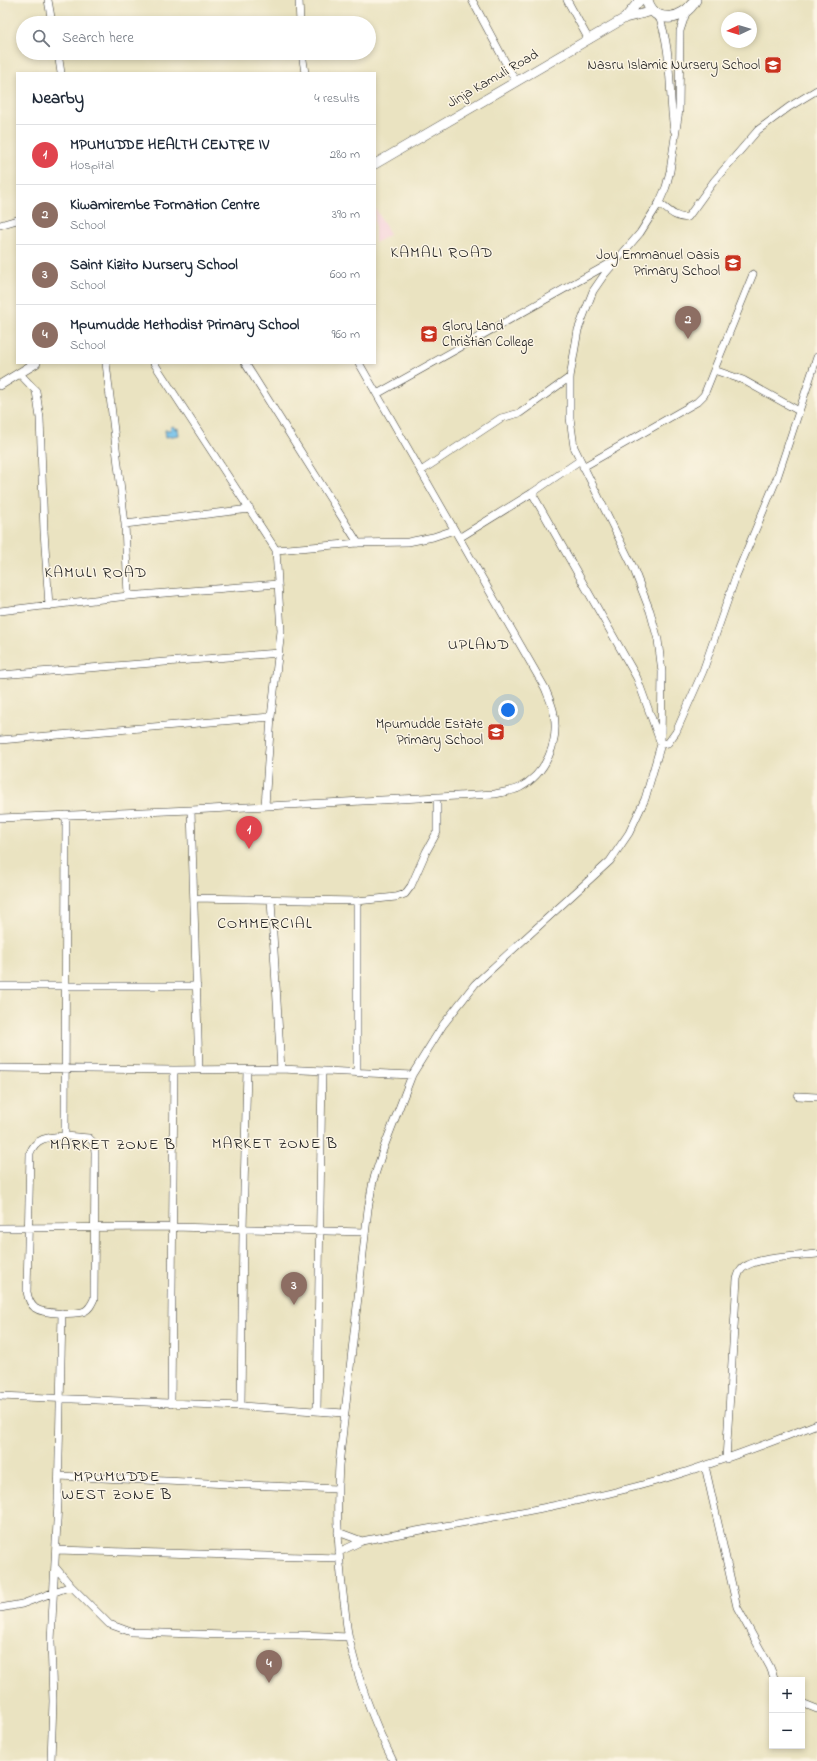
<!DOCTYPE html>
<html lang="en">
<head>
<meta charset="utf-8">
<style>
	body { margin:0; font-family:"Indie Flower",sans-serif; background:#f2f2f3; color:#1f2937 }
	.controls { position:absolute; right:12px; bottom:12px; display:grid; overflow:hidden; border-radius:0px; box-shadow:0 2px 6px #0003 }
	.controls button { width:36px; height:36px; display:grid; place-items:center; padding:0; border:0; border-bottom:1px solid #e0e1e3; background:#fff; color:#1f2937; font:20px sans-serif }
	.compass { position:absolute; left:721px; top:12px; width:36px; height:36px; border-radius:50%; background:#fff; box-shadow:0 2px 6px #0003; rotate:266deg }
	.you { position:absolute; left:508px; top:710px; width:14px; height:14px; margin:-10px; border:3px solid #fff; border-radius:50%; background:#1a73e8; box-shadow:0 0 0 6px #1a73e833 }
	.badge { display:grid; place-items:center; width:26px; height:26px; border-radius:50%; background:#0f766e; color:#fff; font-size:13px; font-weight:700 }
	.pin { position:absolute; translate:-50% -33px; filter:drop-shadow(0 1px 2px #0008) }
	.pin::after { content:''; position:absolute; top:21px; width:14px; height:12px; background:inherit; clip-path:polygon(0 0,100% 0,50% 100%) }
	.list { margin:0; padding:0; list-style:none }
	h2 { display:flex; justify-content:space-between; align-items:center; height:52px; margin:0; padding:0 16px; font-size:17px }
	h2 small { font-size:13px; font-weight:400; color:#747a83 }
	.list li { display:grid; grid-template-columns:26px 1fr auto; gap:12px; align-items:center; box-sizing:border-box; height:60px; padding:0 16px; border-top:1px solid #e0e1e3 }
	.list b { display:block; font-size:15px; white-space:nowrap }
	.list p { margin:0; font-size:13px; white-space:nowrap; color:#747a83 }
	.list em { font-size:13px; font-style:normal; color:#747a83 }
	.icon { flex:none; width:22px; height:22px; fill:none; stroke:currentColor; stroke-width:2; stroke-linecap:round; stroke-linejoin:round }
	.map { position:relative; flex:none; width:817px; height:1761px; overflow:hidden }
	.search { position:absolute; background:#fff; box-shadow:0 2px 6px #0003; left:16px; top:16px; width:360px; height:44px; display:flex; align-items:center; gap:10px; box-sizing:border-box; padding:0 14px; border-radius:22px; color:#747a83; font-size:15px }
	.panel { position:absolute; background:#fff; box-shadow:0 2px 6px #0003; left:16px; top:72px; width:360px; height:292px; border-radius:0px }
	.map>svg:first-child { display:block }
	.built { fill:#f5cfdb }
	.water { fill:#70bfea; stroke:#466e83 }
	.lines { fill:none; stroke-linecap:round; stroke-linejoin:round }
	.minor-casing { stroke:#3b3a35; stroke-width:8 }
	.major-casing { stroke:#3b3a35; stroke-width:10 }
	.highway-casing { stroke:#3b3a35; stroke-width:12 }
	.minor { stroke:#fff; stroke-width:7 }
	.major { stroke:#fff; stroke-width:9 }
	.highway { stroke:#fff; stroke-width:11 }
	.labels { text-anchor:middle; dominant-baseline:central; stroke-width:3; stroke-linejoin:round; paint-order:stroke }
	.poi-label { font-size:14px; fill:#1c1c1c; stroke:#fcf5e5; text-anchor:end }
	.street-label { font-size:14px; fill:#1c1c1c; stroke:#fcf5e5 }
	.quarter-label { font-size:16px; letter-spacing:1px; fill:#1c1c1c; stroke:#fcf5e5 }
</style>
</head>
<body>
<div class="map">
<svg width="817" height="1761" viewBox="0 0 817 1761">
	<rect width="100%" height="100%" fill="#fcf5e5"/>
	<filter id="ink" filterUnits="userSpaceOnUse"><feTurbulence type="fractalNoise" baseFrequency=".025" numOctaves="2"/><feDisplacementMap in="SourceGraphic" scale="8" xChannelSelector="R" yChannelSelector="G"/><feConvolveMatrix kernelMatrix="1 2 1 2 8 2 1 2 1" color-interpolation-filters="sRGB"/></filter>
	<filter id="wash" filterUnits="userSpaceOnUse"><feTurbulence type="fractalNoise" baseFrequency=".012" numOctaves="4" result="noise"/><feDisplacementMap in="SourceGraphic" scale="16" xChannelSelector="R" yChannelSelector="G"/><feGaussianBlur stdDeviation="0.9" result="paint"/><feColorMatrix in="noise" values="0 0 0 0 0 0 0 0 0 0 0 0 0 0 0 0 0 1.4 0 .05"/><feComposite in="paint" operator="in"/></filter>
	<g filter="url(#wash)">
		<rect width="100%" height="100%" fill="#eae3c1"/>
		<path class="built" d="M375,208l15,26 -15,9z"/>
		<path class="water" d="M174,426l1,3 3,-1 1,7 -13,2 -1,-7h5l1,-3z"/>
	</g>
	<g filter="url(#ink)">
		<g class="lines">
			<defs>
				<path id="minor" d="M48,0l4,23
					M299,0l1,23
					M472,0l44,82
					M567,0l22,40
					M658,14c15,37 10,77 16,116
					M58,53l3,20
					M302,53l3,20
					M659,203c8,6 18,17 29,14l26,-36 44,-51 31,-23 28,-17
					M0,225l17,-5
					M106,363l19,161 3,72
					M154,363l122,187 5,81 -10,86 -6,89
					M245,363l113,180
					M714,370l29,10 56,31
					M20,374l16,17 4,27 4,113 5,75
					M377,394l237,-133
					M583,467l114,-65 7,-7 10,-25 39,-96
					M421,471l80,-53 19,-5 50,-36
					M532,493l105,185 24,66 7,-1 8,-11 27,-61 33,-95 41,-98 40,-121
					M125,524l125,-15
					M459,538l73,-45 47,-32
					M276,550l82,-7 50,-1 25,-5 21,-7
					M0,611l128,-15 150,-12
					M0,675l279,-22
					M0,740l271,-23
					M191,810l8,260
					M0,818l191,-8 304,-16c8,-2 18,-3 24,-6 27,-14 40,-45 35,-74 -1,-8 -6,-18 -9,-26l-186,-325
					M194,898l163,3 39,-4 9,-3 6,-8 15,-34 11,-20v-34
					M271,900l10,169
					M357,901v172
					M0,986h197
					M0,1068l174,2 107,-1 131,6
					M798,1096l19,1
					M65,1136l24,2 5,5 1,9 -1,147c-3,6 -4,9 -9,12 -9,4 -42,3 -50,-3 -5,-4 -7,-10 -8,-16l3,-139c6,-16 19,-16 35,-17z
					M65,1136l1,-321
					M0,1228l173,-1 192,5
					M0,1396l241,10 103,7
					M171,1404l3,-334
					M241,1406l2,-177 4,-159
					M317,1411l5,-340
					M726,1459l11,-180c1,-3 2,-7 4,-9 10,-13 59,-14 76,-16
					M705,1466l32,141 33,60 5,13
					M59,1476l278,13
					M338,1532l24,9
					M56,1550l283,8
					M339,1552l23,-11c99,-19 201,-33 298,-61 53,-16 105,-35 157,-56
					M56,1568l15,18 38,38 22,8 95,3h73l50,2
					M0,1608l22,-4 49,-18
					M802,1703l15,6
					M51,1761l2,-60 -2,-60 7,-139 4,-189
					M393,1761c-19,-38 -35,-81 -44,-123 -3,-12 -3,-24 -5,-36 -6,-46 -8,-91 -5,-137l29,-256 5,-28 11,-34 28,-72 31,-50 32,-41 135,-123 19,-28 16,-34 16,-55 1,-72 -4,-32 -8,-29 -17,-44 -59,-120 -4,-29v-41l8,-47 15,-39 11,-16 36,-42 19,-30 7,-16 4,-16 9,-61 1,-79 6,-18"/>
				<path id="major" d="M625,18l15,-18
					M375,164l250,-146 28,-7
					M0,385l36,-22"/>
				<path id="highway" d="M647,0c7,25 37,21 48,0"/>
			</defs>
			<use href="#minor" class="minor-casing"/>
			<use href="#major" class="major-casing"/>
			<use href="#highway" class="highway-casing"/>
			<use href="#minor" class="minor"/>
			<use href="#major" class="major"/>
			<use href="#highway" class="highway"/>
		</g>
	</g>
	<defs>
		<symbol id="school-square" viewBox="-11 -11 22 22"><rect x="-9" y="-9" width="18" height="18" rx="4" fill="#c8321e" stroke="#fcf5e5"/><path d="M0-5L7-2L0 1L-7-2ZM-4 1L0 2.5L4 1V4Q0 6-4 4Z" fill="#fff"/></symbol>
	</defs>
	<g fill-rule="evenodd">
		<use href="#school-square" x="763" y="55" width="20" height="20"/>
		<use href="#school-square" x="723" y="253" width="20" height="20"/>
		<use href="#school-square" x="419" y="324" width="20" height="20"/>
		<use href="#school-square" x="486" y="722" width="20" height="20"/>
	</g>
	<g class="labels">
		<g class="poi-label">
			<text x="760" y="65">Nasru Islamic Nursery School</text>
			<text x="720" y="255">Joy Emmanuel Oasis<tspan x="720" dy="16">Primary School</tspan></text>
			<text x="442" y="326" text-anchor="start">Glory Land<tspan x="442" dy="16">Christian College</tspan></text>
			<text x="483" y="724">Mpumudde Estate<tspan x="483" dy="16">Primary School</tspan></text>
		</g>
		<g class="street-label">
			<text transform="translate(493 79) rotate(-30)">Jinja Kamuli Road</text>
		</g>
		<g class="quarter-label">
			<text x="442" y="253">KAMALI ROAD</text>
			<text x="96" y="573">KAMULI ROAD</text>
			<text x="479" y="645">UPLAND</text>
			<text x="265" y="924">COMMERCIAL</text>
			<text x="275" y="1144">MARKET ZONE B</text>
			<text x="113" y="1145">MARKET ZONE B</text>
			<text x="117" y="1477">MPUMUDDE<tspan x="117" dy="18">WEST ZONE B</tspan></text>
		</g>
	</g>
</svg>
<div class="controls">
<button>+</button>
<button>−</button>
</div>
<svg class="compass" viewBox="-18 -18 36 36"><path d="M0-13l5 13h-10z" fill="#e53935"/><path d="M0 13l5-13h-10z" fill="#747a83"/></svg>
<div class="you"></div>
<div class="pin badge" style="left:249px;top:849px;background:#e0444e">1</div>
<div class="pin badge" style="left:688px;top:339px;background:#8d6e63">2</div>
<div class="pin badge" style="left:294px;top:1305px;background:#8d6e63">3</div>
<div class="pin badge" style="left:269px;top:1683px;background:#8d6e63">4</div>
<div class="search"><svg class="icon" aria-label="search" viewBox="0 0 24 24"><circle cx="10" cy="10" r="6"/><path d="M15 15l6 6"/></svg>Search here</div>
<section class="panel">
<h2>Nearby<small>4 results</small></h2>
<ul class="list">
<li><span class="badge" style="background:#e0444e">1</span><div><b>MPUMUDDE HEALTH CENTRE IV</b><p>Hospital</p></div><em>280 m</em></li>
<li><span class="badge" style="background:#8d6e63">2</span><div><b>Kiwamirembe Formation Centre</b><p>School</p></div><em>390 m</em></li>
<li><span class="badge" style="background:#8d6e63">3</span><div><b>Saint Kizito Nursery School</b><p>School</p></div><em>600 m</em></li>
<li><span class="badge" style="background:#8d6e63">4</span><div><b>Mpumudde Methodist Primary School</b><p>School</p></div><em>960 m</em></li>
</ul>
</section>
</div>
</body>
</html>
